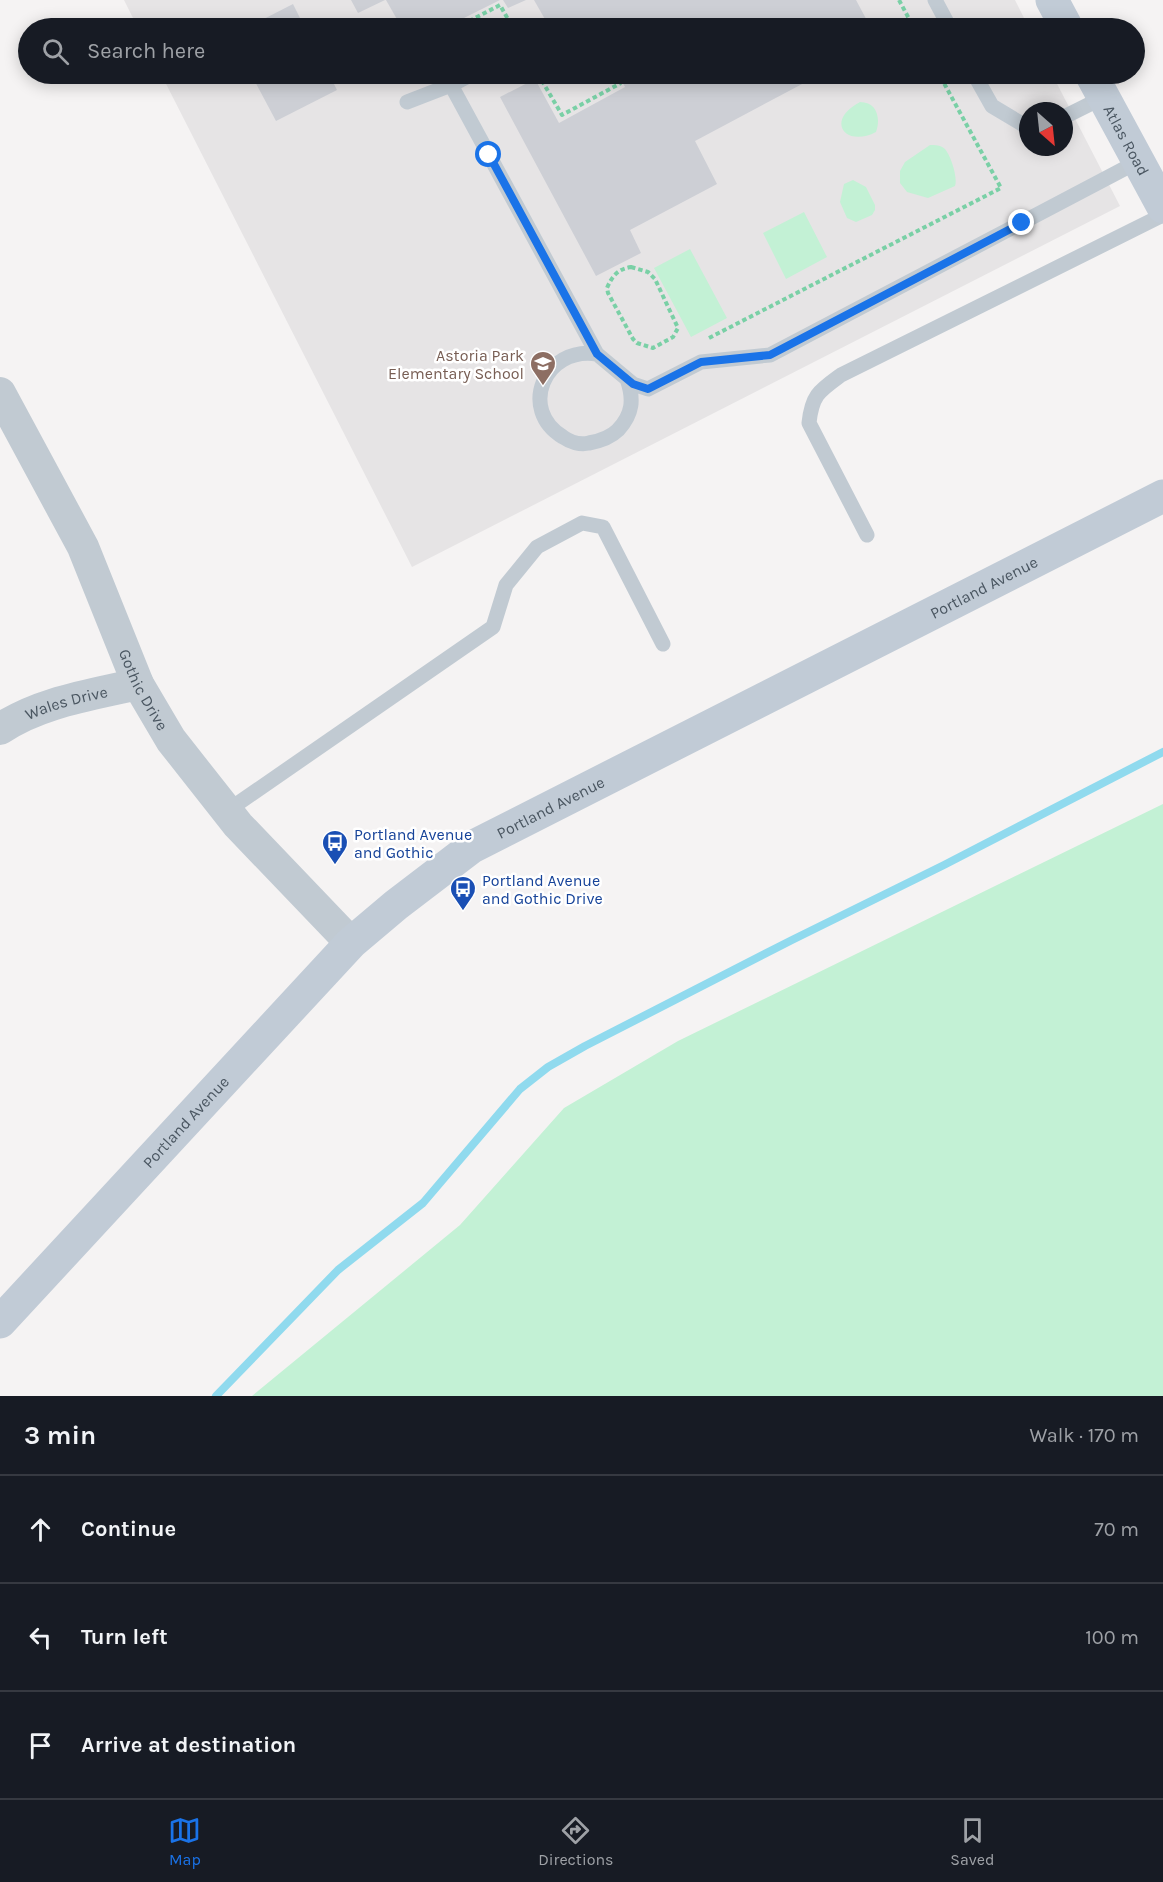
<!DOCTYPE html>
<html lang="en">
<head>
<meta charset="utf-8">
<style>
	body { margin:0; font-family:Karla,sans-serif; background:#242831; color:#f1f3f6 }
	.compass { position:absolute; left:1019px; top:102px; width:54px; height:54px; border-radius:50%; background:#171b24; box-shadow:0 3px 15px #0003; rotate:153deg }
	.stop { position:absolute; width:18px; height:18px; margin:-14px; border:4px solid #1a73e8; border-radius:50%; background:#fff }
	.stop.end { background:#1a73e8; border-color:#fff; box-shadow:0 2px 6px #0008 }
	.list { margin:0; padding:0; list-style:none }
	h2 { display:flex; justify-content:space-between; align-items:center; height:78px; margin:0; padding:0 24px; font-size:26px }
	h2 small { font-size:20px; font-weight:400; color:#9ea1a6 }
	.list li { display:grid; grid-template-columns:39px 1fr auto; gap:18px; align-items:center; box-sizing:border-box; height:108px; padding:0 24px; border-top:2px solid #363941 }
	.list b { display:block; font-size:22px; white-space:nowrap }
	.list em { font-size:20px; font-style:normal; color:#9ea1a6 }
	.icon { flex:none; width:33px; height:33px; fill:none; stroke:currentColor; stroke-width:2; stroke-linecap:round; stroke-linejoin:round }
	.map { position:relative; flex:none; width:1163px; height:1396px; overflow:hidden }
	.search { position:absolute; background:#171b24; box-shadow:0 3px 15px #0003; left:18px; right:18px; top:18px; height:66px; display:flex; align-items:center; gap:15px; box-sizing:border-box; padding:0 21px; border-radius:33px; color:#9ea1a6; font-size:22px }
	.sheet { height:402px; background:#171b24 }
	nav { display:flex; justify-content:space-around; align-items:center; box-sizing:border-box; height:84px; border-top:2px solid #363941; background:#171b24; font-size:16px; color:#9ea1a6 }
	nav a { display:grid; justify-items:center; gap:3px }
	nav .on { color:#1a73e8 }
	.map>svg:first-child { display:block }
	.education { fill:#e6e4e5; fill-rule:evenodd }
	.green { fill:#c3f1d5 }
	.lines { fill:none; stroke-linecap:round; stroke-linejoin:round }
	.stream { stroke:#90daee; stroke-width:8 }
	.building { fill:#cdcfd5 }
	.path { stroke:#7ad0a6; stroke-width:4; stroke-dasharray:4.5 3; stroke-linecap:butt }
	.lane { stroke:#c1cad2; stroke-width:15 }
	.street { stroke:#c1cad2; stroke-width:32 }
	.secondary { stroke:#c1cbd6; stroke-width:33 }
	.route { stroke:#1a73e8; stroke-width:8 }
	.labels { text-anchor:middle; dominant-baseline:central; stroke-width:5; stroke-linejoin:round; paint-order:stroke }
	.street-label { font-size:16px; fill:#4a5661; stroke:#fff }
	.education-label { font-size:16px; fill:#785e54; stroke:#fff; text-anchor:end }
	.transit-label { font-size:16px; fill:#164399; stroke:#fff; text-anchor:start }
</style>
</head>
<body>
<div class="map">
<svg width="1163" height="1396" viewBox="0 0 1163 1396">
	<rect width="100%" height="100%" fill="#f5f3f3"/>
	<path class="education" d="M124,0h891l14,28h-891z
		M161,74h891l68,132 -708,361zM1028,111h36v36h-36z"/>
	<path class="green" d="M860,102c17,0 21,16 16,30 -30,16 -52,-11 -16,-30z
		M930,145c5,0 11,0 15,4 6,7 13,29 10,37l-27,12 -21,-6 -7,-9v-12l5,-9z
		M853,180l13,7 9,18v5l-3,5 -16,7 -9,-4 -7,-16 4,-18z
		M804,212l23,45 -41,22 -23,-46z
		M690,249l37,69 -36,19 -37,-69z
		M1163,804v592h-911l208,-171 104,-117 114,-67z"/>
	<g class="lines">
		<path class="stream" d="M216,1396l122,-126 85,-67 97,-114 28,-22 37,-21 207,-106 152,-75 219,-113"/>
	</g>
	<path class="building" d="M351,0h34l-27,13z
		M386,0h114l-56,28h-42z
		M503,0h23l-18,8z
		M534,0h322l15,28h-321z
		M293,4l12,24h-59z
		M251,74h78l8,16 -61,31z
		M618,74h203l-126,67 22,43 -87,46 11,23 -45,23 -96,-179 35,-18 24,44 66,-36z"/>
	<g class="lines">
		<path class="path" d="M899,0l15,28
			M456,28l44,-23 13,23
			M538,74l24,41 59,-32
			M631,267l17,5 7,7 23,49 -5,9 -20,11 -16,-5 -4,-4 -25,-46 -1,-5c5,-12 11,-19 24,-21z
			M709,338l292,-150 -62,-114"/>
		<path class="lane" d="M935,0l15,28
			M974,74l18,32 30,18 6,-1
			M451,85l146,269 36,30 15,5 53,-27 69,-7 369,-194
			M407,102l44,-17 21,-11
			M1064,117l40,-20
			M597,354c-53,-8 -79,56 -34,83 7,5 17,8 26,6 11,-2 21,-5 29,-13 15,-16 16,-31 9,-51
			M867,535l-58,-112c3,-28 10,-32 32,-48l322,-160
			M227,811l266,-184 13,-42 31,-38 45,-24 21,4 60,117"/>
		<g class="street">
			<path id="s1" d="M0,393l83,154 55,137 33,56 67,85 113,118"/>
			<path id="s2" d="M0,729c40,-27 91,-34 138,-45"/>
		</g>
		<g class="secondary">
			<path d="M1052,0l15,28"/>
			<path id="s3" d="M1091,74l72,133"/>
			<path id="s4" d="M0,1322l351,-379 45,-38 76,-58 691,-351"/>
		</g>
	</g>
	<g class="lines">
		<path class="route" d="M489,155l108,199 36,30 15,5 53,-27 69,-7 252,-132"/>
	</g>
	<defs>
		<symbol id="school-pin" viewBox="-11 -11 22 30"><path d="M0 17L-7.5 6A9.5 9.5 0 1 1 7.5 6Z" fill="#8d6e63" stroke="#fff"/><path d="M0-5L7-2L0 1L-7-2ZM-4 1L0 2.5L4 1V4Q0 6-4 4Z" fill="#fff"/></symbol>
		<symbol id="bus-pin" viewBox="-11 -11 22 30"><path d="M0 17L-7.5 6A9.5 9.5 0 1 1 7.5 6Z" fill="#1a4fb4" stroke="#fff"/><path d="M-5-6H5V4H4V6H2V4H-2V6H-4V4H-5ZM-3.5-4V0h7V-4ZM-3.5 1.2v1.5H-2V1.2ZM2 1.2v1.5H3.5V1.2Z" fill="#fff"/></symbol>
	</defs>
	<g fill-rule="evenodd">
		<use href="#school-pin" x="528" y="349" width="30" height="40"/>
		<use href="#bus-pin" x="320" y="828" width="30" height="40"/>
		<use href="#bus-pin" x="448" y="874" width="30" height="40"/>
	</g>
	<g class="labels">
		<g class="street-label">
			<text stroke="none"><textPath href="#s3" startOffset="75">Atlas Road</textPath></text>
			<text stroke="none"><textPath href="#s4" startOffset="1245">Portland Avenue</textPath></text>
			<text stroke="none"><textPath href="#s1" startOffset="330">Gothic Drive</textPath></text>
			<text stroke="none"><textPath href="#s2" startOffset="72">Wales Drive</textPath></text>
			<text stroke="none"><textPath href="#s4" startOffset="759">Portland Avenue</textPath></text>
			<text stroke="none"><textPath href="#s4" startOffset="273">Portland Avenue</textPath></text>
		</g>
		<g class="education-label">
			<text x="524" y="355">Astoria Park<tspan x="524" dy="18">Elementary School</tspan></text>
		</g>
		<g class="transit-label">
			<text x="354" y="834">Portland Avenue<tspan x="354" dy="18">and Gothic</tspan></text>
			<text x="482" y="880">Portland Avenue<tspan x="482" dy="18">and Gothic Drive</tspan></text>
		</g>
	</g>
</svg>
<svg class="compass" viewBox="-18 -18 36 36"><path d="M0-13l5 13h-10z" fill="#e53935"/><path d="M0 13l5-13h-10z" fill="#9ea1a6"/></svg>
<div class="stop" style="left:489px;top:155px"></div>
<div class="stop end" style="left:1022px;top:223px"></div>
<div class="search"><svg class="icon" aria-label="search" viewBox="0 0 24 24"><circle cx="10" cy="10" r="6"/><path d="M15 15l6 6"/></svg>Search here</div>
</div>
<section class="sheet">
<h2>3 min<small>Walk · 170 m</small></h2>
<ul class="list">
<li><svg class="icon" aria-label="ahead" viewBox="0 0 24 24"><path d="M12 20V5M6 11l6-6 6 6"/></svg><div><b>Continue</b></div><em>70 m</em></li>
<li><svg class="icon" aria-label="left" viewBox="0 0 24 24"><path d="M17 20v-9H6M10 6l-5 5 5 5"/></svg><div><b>Turn left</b></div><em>100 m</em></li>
<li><svg class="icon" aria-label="arrive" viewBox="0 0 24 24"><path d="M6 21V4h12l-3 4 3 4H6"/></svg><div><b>Arrive at destination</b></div></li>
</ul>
</section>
<nav>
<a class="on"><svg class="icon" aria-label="map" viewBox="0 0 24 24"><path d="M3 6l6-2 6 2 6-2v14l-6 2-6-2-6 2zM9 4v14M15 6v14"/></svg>Map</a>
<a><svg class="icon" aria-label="directions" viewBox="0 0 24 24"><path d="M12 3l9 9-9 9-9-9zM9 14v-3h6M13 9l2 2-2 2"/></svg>Directions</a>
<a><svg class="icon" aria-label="saved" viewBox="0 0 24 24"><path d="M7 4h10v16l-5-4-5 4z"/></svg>Saved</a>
</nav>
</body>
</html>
